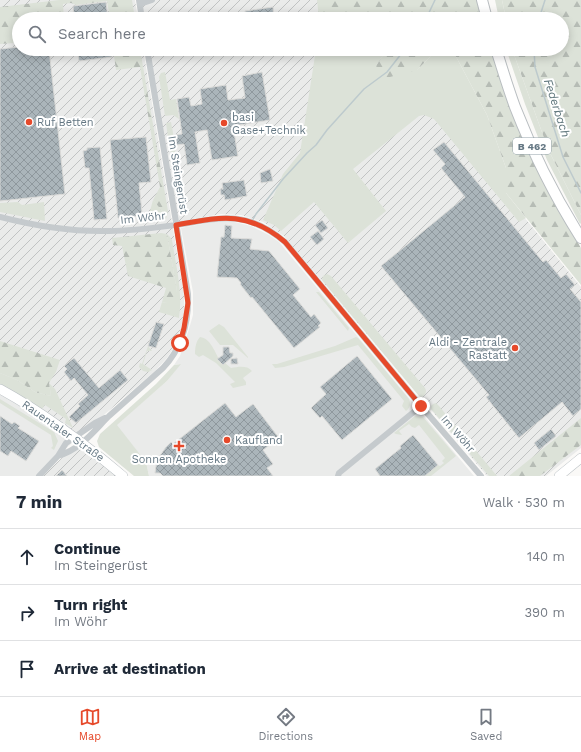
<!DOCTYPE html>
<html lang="en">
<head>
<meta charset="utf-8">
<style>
	body { margin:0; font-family:"Work Sans",sans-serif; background:#f2f2f3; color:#1f2937 }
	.stop { position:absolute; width:12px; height:12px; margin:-9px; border:3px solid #e6492a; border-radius:50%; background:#fff }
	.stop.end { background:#e6492a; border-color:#fff; box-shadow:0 1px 4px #0008 }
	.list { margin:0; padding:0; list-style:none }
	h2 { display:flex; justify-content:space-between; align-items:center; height:52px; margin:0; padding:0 16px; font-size:17px }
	h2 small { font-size:13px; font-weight:400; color:#747a83 }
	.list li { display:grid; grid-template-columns:26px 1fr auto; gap:12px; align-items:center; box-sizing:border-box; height:56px; padding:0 16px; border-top:1px solid #e0e1e3 }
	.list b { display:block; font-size:15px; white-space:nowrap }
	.list p { margin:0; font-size:13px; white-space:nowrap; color:#747a83 }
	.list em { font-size:13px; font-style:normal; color:#747a83 }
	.icon { flex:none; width:22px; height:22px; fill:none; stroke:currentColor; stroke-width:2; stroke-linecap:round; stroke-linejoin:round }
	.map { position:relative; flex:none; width:581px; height:476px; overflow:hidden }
	.search { position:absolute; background:#fff; box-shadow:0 2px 10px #0003; left:12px; right:12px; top:12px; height:44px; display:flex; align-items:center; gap:10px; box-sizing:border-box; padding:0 14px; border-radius:22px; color:#747a83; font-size:15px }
	.sheet { height:220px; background:#fff }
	nav { display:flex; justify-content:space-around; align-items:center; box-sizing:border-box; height:56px; border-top:1px solid #e0e1e3; background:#fff; font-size:11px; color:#747a83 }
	nav a { display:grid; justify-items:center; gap:2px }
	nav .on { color:#e6492a }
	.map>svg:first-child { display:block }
	.built { fill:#eaebea }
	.industrial { fill:url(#industrial-furrows) }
	.grass { fill:#dce2d8 }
	.forest { fill:url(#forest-firs) }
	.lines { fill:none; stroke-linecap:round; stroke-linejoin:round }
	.stream { stroke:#bdcacd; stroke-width:1.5 }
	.building { fill:url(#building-cross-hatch); stroke:#dbdbd9 }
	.secondary-casing { stroke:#b9bfc3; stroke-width:10 }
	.primary-casing { stroke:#b8bdc0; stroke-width:12 }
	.street { stroke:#c5cacd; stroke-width:6 }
	.secondary { stroke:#fff; stroke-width:9 }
	.primary { stroke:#fff; stroke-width:10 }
	.route { stroke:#e6492a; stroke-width:5 }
	.poi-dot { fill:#e6492a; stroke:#fff; stroke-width:1.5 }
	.labels { text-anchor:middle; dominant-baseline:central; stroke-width:4; stroke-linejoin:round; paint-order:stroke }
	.shield { fill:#fff; stroke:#92a0a8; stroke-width:1 }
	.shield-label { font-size:10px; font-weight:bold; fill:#647783 }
	.poi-label { font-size:11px; fill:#647783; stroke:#fff; text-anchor:start }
	.street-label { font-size:11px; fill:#647783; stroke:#fff }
	.water-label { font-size:12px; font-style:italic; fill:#5f767c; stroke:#fff }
</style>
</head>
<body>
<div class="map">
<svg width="581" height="476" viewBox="0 0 581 476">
	<defs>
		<pattern id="industrial-furrows" width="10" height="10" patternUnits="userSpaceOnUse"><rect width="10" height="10" fill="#eaebea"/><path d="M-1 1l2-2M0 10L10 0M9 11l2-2" fill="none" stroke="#c1c3c3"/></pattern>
		<pattern id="forest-firs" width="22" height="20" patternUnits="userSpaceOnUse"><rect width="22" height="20" fill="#dce2d8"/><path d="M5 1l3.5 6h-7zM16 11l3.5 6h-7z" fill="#b6bcb5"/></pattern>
		<pattern id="building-cross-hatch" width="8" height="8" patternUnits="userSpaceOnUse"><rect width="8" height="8" fill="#abb5ba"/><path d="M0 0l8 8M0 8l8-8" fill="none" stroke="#8f989d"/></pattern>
	</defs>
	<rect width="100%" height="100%" fill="#faf9f7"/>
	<path class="built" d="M230,221l21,5 18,9 10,7 195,234h-325l-3,-14 -30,-37 51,-44 13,-17 -6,1 6,-9 9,-27 4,-14v-23l-12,-64 33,-6z
		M0,394l18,11 55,37 -37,34h-36z"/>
	<path class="industrial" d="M0,0h135l3,19h-119v30h124l41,245v20l-3,14 -6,18 -8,12 -12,13 -78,67 -77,-50z
		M141,0h237l12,19h-246z
		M149,49h259l64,104 109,134v161l-35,28h-59l-203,-240 -21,-14 -22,-7 -20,-1 -43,8z
		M77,444l40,32h-75z"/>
	<path class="grass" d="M495,0h7l4,19h-7z
		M316,49h71l-11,17 41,4 17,-17 18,-4 35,66 19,53v25l20,25 -7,4 -85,-103 -10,-4 -5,1 -66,53 33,42 -38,32 -34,-41 -33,29 -7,-6 -11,-5 20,-46 17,-21z
		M506,49h6l36,100 33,66v8l-1,1 -33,-64 -22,-56z
		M165,72l5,28 6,-1 3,20 -6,-4 -8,1 -6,-39 2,-4z
		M171,122l5,27 -2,5 -4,-3 -4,-28z
		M153,200l10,12 5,-1 -2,8 -9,3 -5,-3 -2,-8z
		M18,202l4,3 22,-3 1,19 -45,-9v-9z
		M167,234l3,3 2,3c4,26 11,52 7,78l-20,-6 3,-10 4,1 11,-12z
		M327,274l4,2 94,112c2,4 1,6 -3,9l-3,-1 -97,-116 1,-4z
		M316,292h3l30,36 -1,3z
		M219,324l5,3 24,30v1l-15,-13h-13l-11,-14z
		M200,337c12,1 16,20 23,28l2,-2 6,5c7,-1 16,-3 21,3l-9,7 3,4v3l-13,3 -3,-4 5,-2 -19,-19 -13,-8 -4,2 -4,-3c0,-6 1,-13 5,-17z
		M356,337l2,1 51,61c2,5 1,9 -3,12l-4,-5 2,-5 -46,-56 -74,22 -9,1 -3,-4h5l58,-18z
		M148,346l4,5h-5l-4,13 9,6 -4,2 -5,-1 -4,-4 1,-4 2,1z
		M181,364l-14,17 -50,44 29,37 3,14h-15l-35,-29 -2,-6 3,-7 56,-50 18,-19z
		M0,373l17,7 18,12 16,4 -2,-13 6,6 18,39 -8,-5 1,-4 -21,-14 -3,4 -42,-25z
		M0,399l54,33 4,9 -4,9 -3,-2 2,-2 -2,-11 -51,-32z
		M436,403l3,3 58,70h-8l-58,-67v-3l2,-2z
		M415,416l8,1 33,39 -25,20h-6l13,-11 2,1 4,-3 -2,-2 3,-3 -26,-33 -4,3 -3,-1 -3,-3 -10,7 3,4 -6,-1 -2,-1z"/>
	<path class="forest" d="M59,0h73l3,19h-25l-3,-18 -31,4 -5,-2 -8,1 1,15h-45v18l-5,6 -14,1v-37z
		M317,0h160l5,19h-163z
		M502,0h79v215l-33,-66 -36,-100h50v-30h-56z
		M113,49h27l28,162 -5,1 -10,-12 7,-13 -20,-120 -24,3z
		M387,49h60l-13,4 -17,17 -31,8 -10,-12z
		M452,49h38l18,51 50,107 23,41v37l-75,-92v-25l-19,-53z
		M161,233l6,1 10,57 -3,9 -8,3 -4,-1 4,-14 -38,-12 -6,-30 -9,-1 -1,-7z
		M0,341l60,19 -4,12 -7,11 2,13 -16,-4 -18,-12 -17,-7z
		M581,418v27l-41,31h-31z"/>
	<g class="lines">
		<path class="stream" d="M426,19l9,-19
			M539,19l6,-19
			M534,49l1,18 28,90 18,36
			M252,221l4,-7 27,-35 24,-26 9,-8 11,-15 37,-41 23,-17 18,-23"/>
	</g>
	<path class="building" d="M106,2l2,17h-34l-1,-13z
		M273,7l1,12h-28l-1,-8z
		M19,47v2h30l16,145 -65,7v-152z
		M77,49h34l1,8 -33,4z
		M262,72l8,48 -37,6 5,30 -26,4 -5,-30 -12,2 5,31 -13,2 -3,-21 -8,1 -2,-10 8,-1 -5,-35 12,-2 2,9 11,-2 -2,-15 26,-4 2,15 17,-2 -3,-22z
		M146,137l5,45 -12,1 3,30 -4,3 -20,2 -8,-78z
		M444,142l99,120 3,-2 15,18 5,-4 9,11 -5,4 11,13v107l-8,7 -11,-14 -43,36 -33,-41 3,-2 -108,-129 84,-69 -24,-29 4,-4 -12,-14z
		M100,147l7,72 -13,1 -5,-52h-4l-2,-17 4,-1v-2z
		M270,169l3,12 -12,2 -1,-10z
		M244,180l3,16 -22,4 -1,-5h-3l-1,-6h3l-1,-6z
		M322,220l6,8 -7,5 -6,-8z
		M225,225l7,1 -1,12 21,1 -2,10 19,2 31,38 -7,6 18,22 3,-3 7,9 -3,3 2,1 -26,21 -42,-51 -1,1 -11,-14 1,-1 -4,-5 -20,-1 4,-40h3z
		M318,231l6,8 -7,6 -7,-8z
		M156,322l8,2 -8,24 -8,-2z
		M223,347h6l1,6h3v3l-10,9 -6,-6 6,-4z
		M357,356l35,43 -50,41 -20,-24 -2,2 -9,-10 15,-14 -6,-7z
		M74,358l25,30 21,-18 8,10 -52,43 -7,-6 11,-11 -2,-2 10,-9 -14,-17 -3,3 -7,-9 3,-3 -3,-3z
		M237,358l1,6h-7v-5z
		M225,403l11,14 17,-13 26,34 -16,12 10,14 -6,4 6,8h-110l-3,-3h-5l2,-13 9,-13 5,-5 2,2z
		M0,416l12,8 2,-2 6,4 -2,2 21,13 -13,20 -15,-10 -3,5 -8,-5z
		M551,429l5,7 -17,14 -5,-7z
		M413,435l25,30 -13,11h-45l-5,-7 26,-21 -1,-2z
		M62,470l5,6h-11z"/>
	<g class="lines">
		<defs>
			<path id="secondary" d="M0,389c44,24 85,55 123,87
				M559,476l22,-18"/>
			<path id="primary" d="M482,0l5,19
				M496,49c6,19 12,39 19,58 18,46 40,90 66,131"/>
		</defs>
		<use href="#secondary" class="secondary-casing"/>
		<use href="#primary" class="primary-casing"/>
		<path class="street" d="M139,0l3,19
			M140,4l12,-4
			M0,217c35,9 72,15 109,14 22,0 44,-3 67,-6 45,-7 70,-16 109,17l136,164 60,70
			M58,456c23,-7 35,-24 51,-40 18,-16 36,-32 54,-48 19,-20 26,-47 25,-74l-41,-245
			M39,476l19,-20 8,-13 29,-20 10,-5
			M338,476l1,-3 82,-67"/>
		<use href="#secondary" class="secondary"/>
		<use href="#primary" class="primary"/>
	</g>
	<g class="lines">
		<path class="route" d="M180,343l4,-15 4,-25 -12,-78c44,-8 71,-15 109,17l136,164"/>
	</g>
	<g class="poi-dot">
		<circle cx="29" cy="122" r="4"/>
		<circle cx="224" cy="123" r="4"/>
		<circle cx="515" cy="348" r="4"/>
		<circle cx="227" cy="440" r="4"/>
		<path d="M177 440h4v4h4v4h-4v4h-4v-4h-4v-4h4z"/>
	</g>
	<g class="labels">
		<rect class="shield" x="513" y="138" width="38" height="16" rx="3"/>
		<g class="shield-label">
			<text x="532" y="146">B 462</text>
		</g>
		<g class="poi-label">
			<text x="232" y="117">basi<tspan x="232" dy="13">Gase+Technik</tspan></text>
			<text x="37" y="122">Ruf Betten</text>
			<text x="507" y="342" text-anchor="end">Aldi - Zentrale<tspan x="507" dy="13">Rastatt</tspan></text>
			<text x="235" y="440">Kaufland</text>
			<text x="179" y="459" text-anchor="middle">Sonnen Apotheke</text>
		</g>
		<g class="street-label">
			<text transform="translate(178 175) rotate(81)">Im Steingerüst</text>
			<text transform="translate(143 218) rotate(-6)">Im Wöhr</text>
			<text transform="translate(63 431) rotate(35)">Rauentaler Straße</text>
			<text transform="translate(458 434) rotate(49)">Im Wöhr</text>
		</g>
		<g class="water-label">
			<text transform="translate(557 108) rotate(72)">Federbach</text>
		</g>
	</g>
</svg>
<div class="stop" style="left:180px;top:343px"></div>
<div class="stop end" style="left:421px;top:406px"></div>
<div class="search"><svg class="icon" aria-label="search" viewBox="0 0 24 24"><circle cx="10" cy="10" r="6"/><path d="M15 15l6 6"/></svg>Search here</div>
</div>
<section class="sheet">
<h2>7 min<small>Walk · 530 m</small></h2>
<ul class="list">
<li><svg class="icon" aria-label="ahead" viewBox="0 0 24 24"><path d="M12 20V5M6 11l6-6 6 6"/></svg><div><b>Continue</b><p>Im Steingerüst</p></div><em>140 m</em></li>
<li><svg class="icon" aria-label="right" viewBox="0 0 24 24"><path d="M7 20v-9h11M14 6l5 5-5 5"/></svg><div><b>Turn right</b><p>Im Wöhr</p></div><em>390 m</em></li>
<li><svg class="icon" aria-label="arrive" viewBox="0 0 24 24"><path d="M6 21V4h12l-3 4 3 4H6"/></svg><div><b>Arrive at destination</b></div></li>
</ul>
</section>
<nav>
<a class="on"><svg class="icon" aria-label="map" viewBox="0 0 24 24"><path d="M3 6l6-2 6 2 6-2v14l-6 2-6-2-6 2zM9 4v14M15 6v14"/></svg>Map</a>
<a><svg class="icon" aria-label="directions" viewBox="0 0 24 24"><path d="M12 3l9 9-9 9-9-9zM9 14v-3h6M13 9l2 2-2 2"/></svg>Directions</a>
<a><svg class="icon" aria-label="saved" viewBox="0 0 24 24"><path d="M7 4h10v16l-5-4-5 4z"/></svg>Saved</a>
</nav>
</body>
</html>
